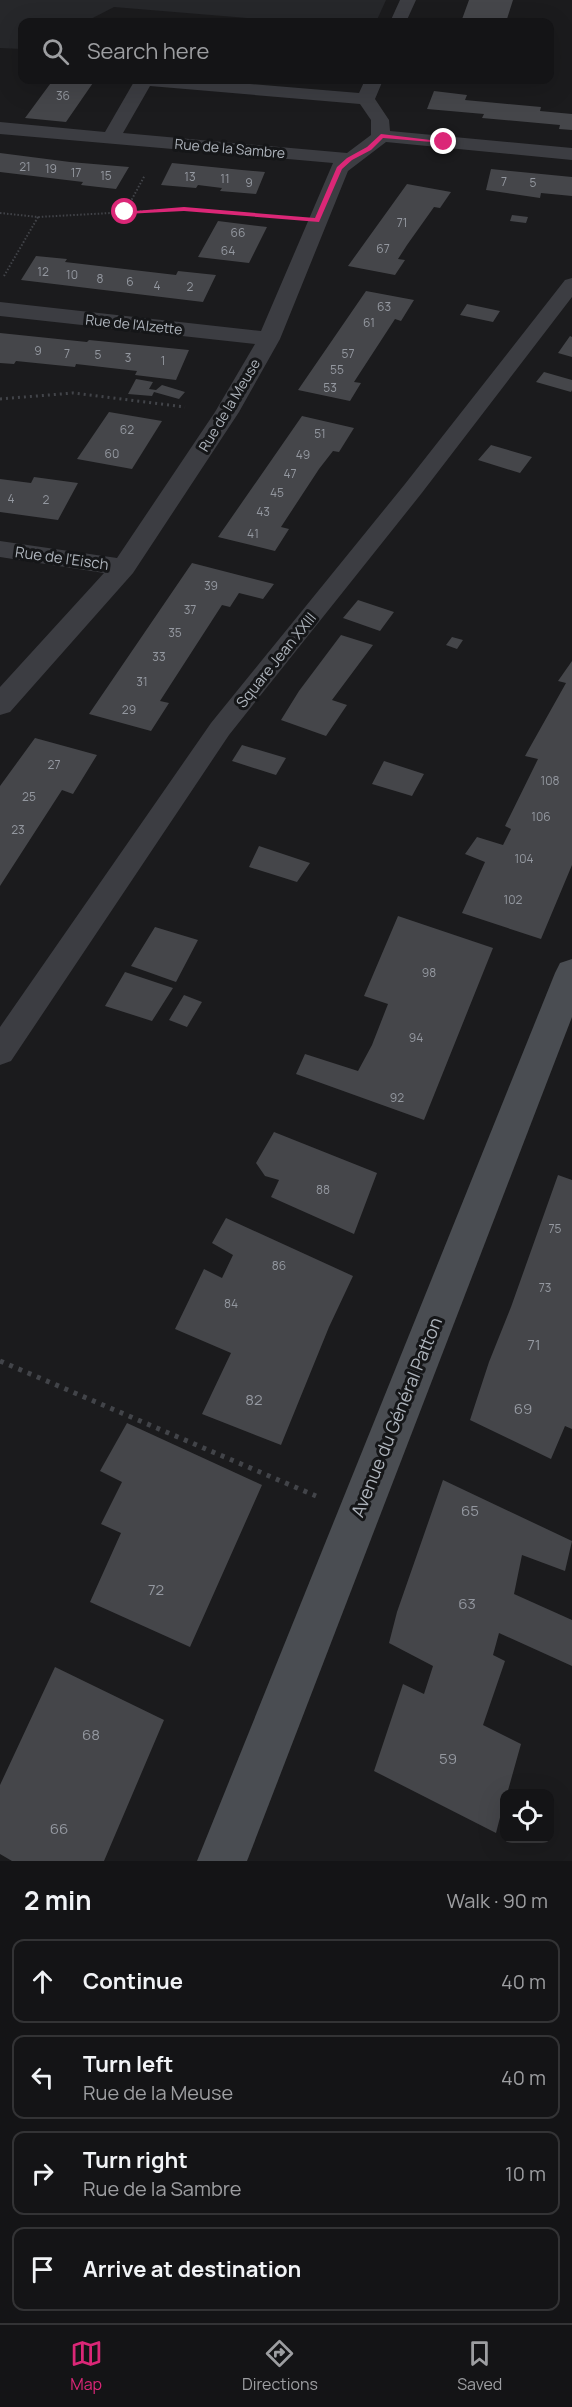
<!DOCTYPE html>
<html lang="en">
<head>
<meta charset="utf-8">
<style>
	body { margin:0; font-family:Manrope,sans-serif; background:#212123; color:#f1f3f6 }
	.controls { position:absolute; right:18px; bottom:18px; display:grid; overflow:hidden; border-radius:12px; box-shadow:0 6px 24px #0002 }
	.controls button { width:54px; height:54px; display:grid; place-items:center; padding:0; border:0; border-bottom:2px solid #333335; background:#141416; color:#f1f3f6; font:30px sans-serif }
	.stop { position:absolute; width:18px; height:18px; margin:-14px; border:4px solid #db2777; border-radius:50%; background:#fff }
	.stop.end { background:#db2777; border-color:#fff; box-shadow:0 2px 6px #0008 }
	.list { margin:0; padding:0; list-style:none }
	h2 { display:flex; justify-content:space-between; align-items:center; height:78px; margin:0; padding:0 24px; font-size:26px }
	h2 small { font-size:20px; font-weight:400; color:#9d9ea1 }
	.list li { display:grid; grid-template-columns:39px 1fr auto; gap:18px; align-items:center; box-sizing:border-box; height:84px; margin:0 12px 12px; padding:0 12px; border:2px solid #333335; border-radius:12px }
	.list b { display:block; font-size:22px; white-space:nowrap }
	.list p { margin:0; font-size:20px; white-space:nowrap; color:#9d9ea1 }
	.list em { font-size:20px; font-style:normal; color:#9d9ea1 }
	.icon { flex:none; width:33px; height:33px; fill:none; stroke:currentColor; stroke-width:2; stroke-linecap:round; stroke-linejoin:round }
	.map { position:relative; flex:none; width:572px; height:1861px; overflow:hidden }
	.search { position:absolute; background:#141416; box-shadow:0 6px 24px #0002; left:18px; right:18px; top:18px; height:66px; display:flex; align-items:center; gap:15px; box-sizing:border-box; padding:0 21px; border-radius:12px; color:#9d9ea1; font-size:22px }
	.sheet { height:462px; background:#141416 }
	nav { display:flex; justify-content:space-around; align-items:center; box-sizing:border-box; height:84px; border-top:2px solid #333335; background:#141416; font-size:16px; color:#9d9ea1 }
	nav a { display:grid; justify-items:center; gap:3px }
	nav .on { color:#db2777 }
	.map>svg:first-child { display:block }
	.built { fill:#26272a }
	.building { fill:#45464a }
	.lines { fill:none; stroke-linecap:round; stroke-linejoin:round }
	.path-far2 { stroke:#424449; stroke-width:2; stroke-dasharray:1.5 2; stroke-linecap:butt }
	.path-far1 { stroke:#424449; stroke-width:3; stroke-dasharray:2 4; stroke-linecap:butt }
	.path { stroke:#424449; stroke-width:5; stroke-dasharray:4 6; stroke-linecap:butt }
	.lane { fill:#3c3d42; fill-rule:evenodd }
	.street { fill:#3c3d42; fill-rule:evenodd }
	.secondary { fill:#4a4d52; fill-rule:evenodd }
	.route { fill:#db2777 }
	.labels { text-anchor:middle; dominant-baseline:central; stroke-width:6; stroke-linejoin:round; paint-order:stroke }
	.number-label { font-size:12px; fill:#9498a0 }
	.far-street-label { font-size:14px; fill:#aeb4bc; stroke:#151618 }
	.street-label { font-size:15px; fill:#aeb4bc; stroke:#151618 }
	.near-number-label { font-size:15px; fill:#9498a0 }
	.near-street-label { font-size:18px; fill:#aeb4bc; stroke:#151618 }
</style>
</head>
<body>
<div class="map">
<svg width="572" height="1861" viewBox="0 0 572 1861">
	<rect width="100%" height="100%" fill="#1b1b1d"/>
	<path class="built" d="M0,0h386l-10,22h-79l-183,-15 -29,15h-63v27l-22,-1z"/>
	<path class="building" d="M469,0h44l-7,22h-45z
		M53,80h42l-29,42 -41,-4z
		M434,91l33,4 -2,5 76,7 -1,4 32,3v16l-13,-1 1,-4 -78,-7 2,-4 -57,-5z
		M0,153l70,9 59,5 -13,22 -35,-4 2,-3 -83,-10z
		M172,163l70,7 23,2 -9,22 -36,-3 2,-3 -24,-3 -2,3 -35,-3z
		M491,169l81,8v19l-31,-3 -1,5 -54,-8z
		M407,184l44,8 -11,16 -6,-1 -27,38 -9,14 7,1 -10,15 -47,-9z
		M512,215l16,2 -2,6 -16,-2z
		M218,221l49,6 -18,36 -51,-6z
		M36,256l31,3 -2,3 111,13 2,-4 38,4 -13,27 -182,-22z
		M366,291l48,9 -13,21 -6,-2 -41,63 7,1 -11,18 -52,-11z
		M467,304l33,7 -7,11 -33,-7z
		M0,333l87,9 2,-2 100,10 -13,30 -41,-5 2,-4 -61,-7 -1,3 -59,-6 -2,3 -14,-1z
		M570,336l2,1v20l-14,-4z
		M544,372l28,8v10l-1,2 -35,-10z
		M136,379l17,3 -4,7 7,1 6,-5 23,7 -6,7 -25,-7 -2,4 -24,-2z
		M109,412l53,9 -30,48 -55,-10z
		M302,416l52,12 -15,24 -6,-1 -14,18 -38,58 8,2 -14,22 -57,-14z
		M491,445l41,12 -12,16 -42,-13z
		M34,477l44,6 -20,37 -58,-8v-33l31,4z
		M192,563l82,21 -11,15 -24,-6 -9,14 -8,-2 -62,96 9,2 -18,28 -62,-17z
		M358,600l36,12 -14,19 -37,-13z
		M341,635l32,10 -41,55 15,5 -21,31 -45,-16 18,-29z
		M452,637l11,3 -6,9 -11,-4z
		M572,661v204l-31,74 -79,-26 23,-51 -20,-8 12,-17 26,8 8,-16 -6,-3 33,-67 -13,-3 41,-73 -8,-2z
		M35,738l62,17 -24,39 -11,-4 -62,96v-100z
		M242,745l44,13 -10,17 -44,-14z
		M384,761l40,13 -12,22 -40,-12z
		M259,846l51,17 -13,19 -48,-15z
		M398,916l95,32 -69,172 -128,-46 9,-20 53,17 14,-26 16,-41 -24,-8z
		M155,927l43,13 -22,42 -45,-16z
		M125,972l48,16 -21,33 -47,-15z
		M184,995l18,7 -15,25 -18,-7z
		M274,1132l103,41 -23,61 -83,-37 8,-17 -14,-4 -9,-13z
		M558,1175l14,5v249l-7,-3 -14,33 -81,-39 19,-58 22,-55z
		M226,1218l127,58 -24,51 -48,118 -79,-31 29,-61 -56,-24 29,-60 18,9 11,-23 -21,-12z
		M127,1423l135,62 -72,162 -100,-45 31,-69 -20,-9 21,-42 -22,-11z
		M443,1480l129,61 -7,30 -43,-16 -8,39 58,26v46l-73,-33 -6,22 12,6 -22,64 38,19 -14,50h-3v8l-8,31 -122,-62 29,-87 21,10 9,-28 -44,-23 8,-31z
		M55,1667l109,53 -60,141h-92l-12,-7v-69z"/>
	<g class="lines">
		<path class="path-far2" d="M125,212l20,-37
			M0,213l38,4 146,-8 96,8
			M4,276l34,-59"/>
		<path class="path-far1" d="M0,399l73,-6 112,14"/>
		<path class="path" d="M0,1361l316,135"/>
		<path class="lane" d="M572,278v19l-151,197 -192,241 -218,326 -11,4v-38l211,-304 194,-239 160,-204z"/>
		<path class="street" d="M400,0h16l-10,22h-16z
			M135,80h66l158,13 6,-13h18l-8,19 14,21 1,11 182,17v12l-186,-18 -38,29 -68,168 -41,73 -106,161 -123,139 -10,3v-28l104,-114 -104,-16v-16l117,17 98,-146 40,-68 -255,-28v-14l261,29 72,-168 -333,-29v-12l105,10zM150,86l210,18 11,16v15l-24,18 -224,-20z"/>
		<path class="secondary" d="M572,959v58l-325,844h-50l358,-888 5,-10z"/>
	</g>
	<path class="route" d="M381,134l66,8 -3,1 -61,-5 -12,12 -19,10 -10,9 -23,53 -135,-11 -59,3 -3,-2 62,-5 131,11 22,-51 10,-9 20,-11z"/>
	<g class="labels">
		<g class="number-label">
			<text x="63" y="95">36</text>
			<text x="25" y="166">21</text>
			<text x="51" y="168">19</text>
			<text x="76" y="172">17</text>
			<text x="106" y="175">15</text>
			<text x="190" y="176">13</text>
			<text x="225" y="178">11</text>
			<text x="504" y="181">7</text>
			<text x="249" y="182">9</text>
			<text x="533" y="182">5</text>
			<text x="402" y="222">71</text>
			<text x="238" y="232">66</text>
			<text x="383" y="248">67</text>
			<text x="228" y="250">64</text>
			<text x="43" y="271">12</text>
			<text x="72" y="274">10</text>
			<text x="100" y="278">8</text>
			<text x="130" y="281">6</text>
			<text x="157" y="285">4</text>
			<text x="190" y="286">2</text>
			<text x="384" y="306">63</text>
			<text x="369" y="322">61</text>
			<text x="38" y="350">9</text>
			<text x="67" y="353">7</text>
			<text x="348" y="353">57</text>
			<text x="98" y="354">5</text>
			<text x="128" y="357">3</text>
			<text x="163" y="360">1</text>
			<text x="337" y="369">55</text>
			<text x="330" y="387">53</text>
			<text x="127" y="429">62</text>
			<text x="320" y="433">51</text>
			<text x="112" y="453">60</text>
			<text x="303" y="454">49</text>
			<text x="290" y="473">47</text>
			<text x="277" y="492">45</text>
			<text x="11" y="498">4</text>
			<text x="46" y="499">2</text>
			<text x="263" y="511">43</text>
			<text x="253" y="533">41</text>
			<text x="211" y="585">39</text>
			<text x="190" y="609">37</text>
			<text x="175" y="632">35</text>
			<text x="159" y="656">33</text>
			<text x="142" y="681">31</text>
			<text x="129" y="709">29</text>
			<text x="54" y="764">27</text>
			<text x="550" y="780">108</text>
			<text x="29" y="796">25</text>
			<text x="541" y="816">106</text>
			<text x="18" y="829">23</text>
			<text x="524" y="858">104</text>
			<text x="513" y="899">102</text>
			<text x="429" y="972">98</text>
			<text x="416" y="1037">94</text>
			<text x="397" y="1097">92</text>
			<text x="323" y="1189">88</text>
			<text x="555" y="1228">75</text>
			<text x="279" y="1265">86</text>
			<text x="545" y="1287">73</text>
			<text x="231" y="1303">84</text>
		</g>
		<g class="far-street-label">
			<text transform="translate(230 148) rotate(5)">Rue de la Sambre</text>
			<text transform="translate(134 324) rotate(6)">Rue de l'Alzette</text>
			<text transform="translate(229 405) rotate(-59)">Rue de la Meuse</text>
		</g>
		<g class="street-label">
			<text transform="translate(62 558) rotate(8)">Rue de l'Eisch</text>
			<text transform="translate(276 660) rotate(-51)">Square Jean XXIII</text>
		</g>
		<g class="near-number-label">
			<text x="534" y="1344">71</text>
			<text x="254" y="1399">82</text>
			<text x="523" y="1408">69</text>
			<text x="470" y="1510">65</text>
			<text x="156" y="1589">72</text>
			<text x="467" y="1603">63</text>
			<text x="91" y="1734">68</text>
			<text x="448" y="1758">59</text>
			<text x="59" y="1828">66</text>
		</g>
		<g class="near-street-label">
			<text transform="translate(396 1417) rotate(-68)">Avenue du Général Patton</text>
		</g>
	</g>
</svg>
<div class="controls">
<button><svg class="icon" aria-label="locate" viewBox="0 0 24 24"><circle cx="12" cy="12" r="6"/><path d="M12 2v4M12 18v4M2 12h4M18 12h4"/></svg></button>
</div>
<div class="stop" style="left:125px;top:212px"></div>
<div class="stop end" style="left:444px;top:142px"></div>
<div class="search"><svg class="icon" aria-label="search" viewBox="0 0 24 24"><circle cx="10" cy="10" r="6"/><path d="M15 15l6 6"/></svg>Search here</div>
</div>
<section class="sheet">
<h2>2 min<small>Walk · 90 m</small></h2>
<ul class="list">
<li><svg class="icon" aria-label="ahead" viewBox="0 0 24 24"><path d="M12 20V5M6 11l6-6 6 6"/></svg><div><b>Continue</b></div><em>40 m</em></li>
<li><svg class="icon" aria-label="left" viewBox="0 0 24 24"><path d="M17 20v-9H6M10 6l-5 5 5 5"/></svg><div><b>Turn left</b><p>Rue de la Meuse</p></div><em>40 m</em></li>
<li><svg class="icon" aria-label="right" viewBox="0 0 24 24"><path d="M7 20v-9h11M14 6l5 5-5 5"/></svg><div><b>Turn right</b><p>Rue de la Sambre</p></div><em>10 m</em></li>
<li><svg class="icon" aria-label="arrive" viewBox="0 0 24 24"><path d="M6 21V4h12l-3 4 3 4H6"/></svg><div><b>Arrive at destination</b></div></li>
</ul>
</section>
<nav>
<a class="on"><svg class="icon" aria-label="map" viewBox="0 0 24 24"><path d="M3 6l6-2 6 2 6-2v14l-6 2-6-2-6 2zM9 4v14M15 6v14"/></svg>Map</a>
<a><svg class="icon" aria-label="directions" viewBox="0 0 24 24"><path d="M12 3l9 9-9 9-9-9zM9 14v-3h6M13 9l2 2-2 2"/></svg>Directions</a>
<a><svg class="icon" aria-label="saved" viewBox="0 0 24 24"><path d="M7 4h10v16l-5-4-5 4z"/></svg>Saved</a>
</nav>
</body>
</html>
